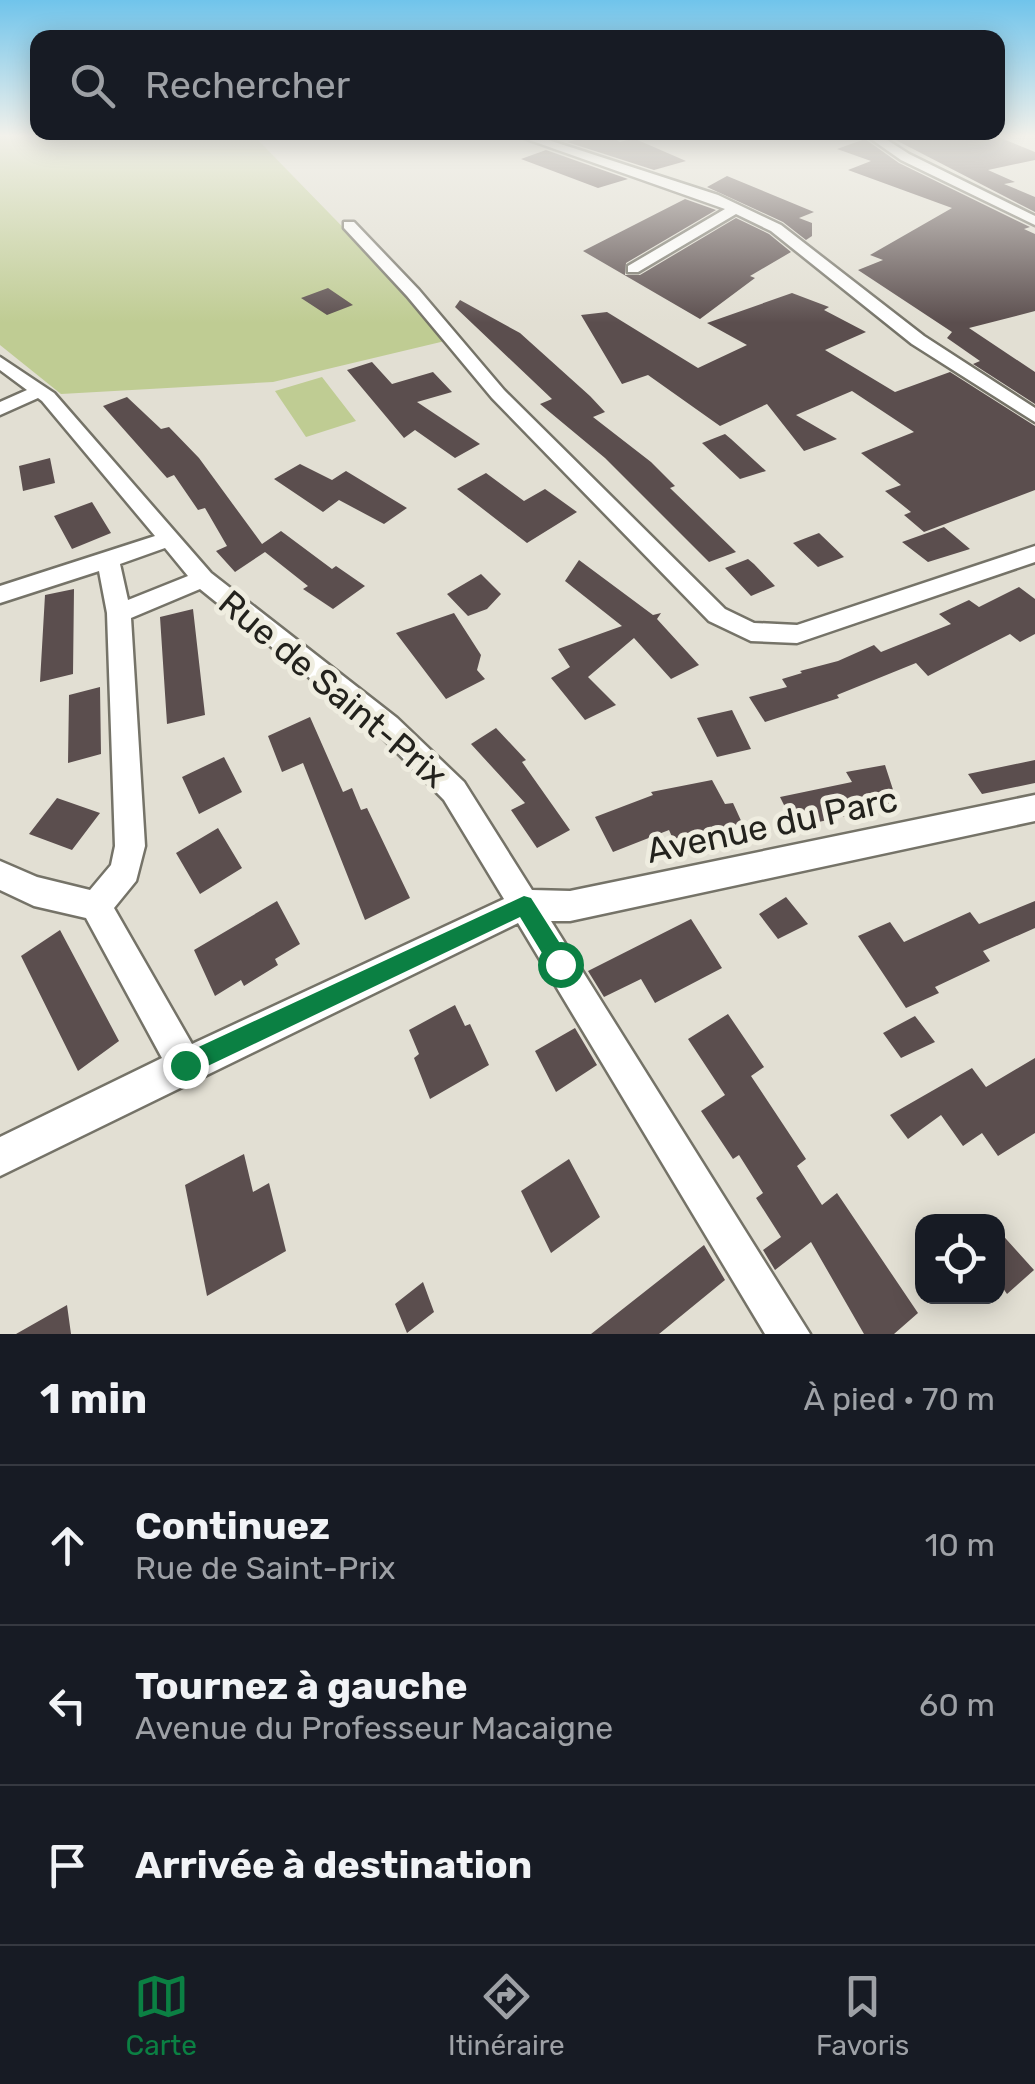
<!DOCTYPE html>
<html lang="fr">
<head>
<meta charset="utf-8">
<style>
	body { margin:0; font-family:Rubik,sans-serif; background:#242831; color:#f1f3f6 }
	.controls { position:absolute; right:30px; bottom:30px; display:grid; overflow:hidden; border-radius:20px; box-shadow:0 5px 25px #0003 }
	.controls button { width:90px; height:90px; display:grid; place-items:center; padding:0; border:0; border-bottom:2px solid #363941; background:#171b24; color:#f1f3f6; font:50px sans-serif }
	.stop { position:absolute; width:30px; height:30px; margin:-22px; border:8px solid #0b8043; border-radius:50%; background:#fff }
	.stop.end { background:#0b8043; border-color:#fff; box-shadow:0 2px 10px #0008 }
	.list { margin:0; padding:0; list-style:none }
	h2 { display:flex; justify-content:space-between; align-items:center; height:130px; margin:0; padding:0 40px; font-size:42px }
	h2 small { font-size:32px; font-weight:400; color:#9ea1a6 }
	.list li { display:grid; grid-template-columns:65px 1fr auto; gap:30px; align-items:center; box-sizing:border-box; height:160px; padding:0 40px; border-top:2px solid #363941 }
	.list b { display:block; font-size:38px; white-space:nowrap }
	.list p { margin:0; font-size:32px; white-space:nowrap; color:#9ea1a6 }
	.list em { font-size:32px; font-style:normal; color:#9ea1a6 }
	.icon { flex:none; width:55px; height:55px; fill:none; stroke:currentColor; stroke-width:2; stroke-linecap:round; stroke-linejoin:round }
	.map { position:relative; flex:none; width:1035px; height:1334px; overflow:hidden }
	.search { position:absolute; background:#171b24; box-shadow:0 5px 25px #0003; left:30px; right:30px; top:30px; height:110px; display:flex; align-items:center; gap:25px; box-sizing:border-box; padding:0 35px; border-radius:20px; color:#9ea1a6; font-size:38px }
	.sheet { height:610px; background:#171b24 }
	nav { display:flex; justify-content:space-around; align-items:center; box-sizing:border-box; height:140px; border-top:2px solid #363941; background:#171b24; font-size:28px; color:#9ea1a6 }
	nav a { display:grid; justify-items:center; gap:5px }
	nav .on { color:#0b8043 }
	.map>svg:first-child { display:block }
	.green { fill:#bfcc93 }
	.building { fill:#5b4e4e }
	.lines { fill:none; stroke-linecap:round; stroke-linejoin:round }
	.minor-casing { stroke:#757368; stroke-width:5 }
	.minor { fill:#fff; fill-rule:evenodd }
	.route { fill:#0b8043 }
	.labels { text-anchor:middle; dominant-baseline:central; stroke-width:10; stroke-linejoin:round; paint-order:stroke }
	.street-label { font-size:35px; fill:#23221d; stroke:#efede0 }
</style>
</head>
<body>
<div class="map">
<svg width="1035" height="1334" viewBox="0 0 1035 1334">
	<rect width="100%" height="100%" fill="#e2dfd3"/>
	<path class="green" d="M0,136h254l153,157 38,48 -172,41 -212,12 -61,-49z
		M322,377l34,44 -50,16 -31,-46z"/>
	<path class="building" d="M591,136h18l11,6 13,-4 53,23 -32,9 -87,-28z
		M888,136h108l39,16v8l-47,10 27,12 -11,2 31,13v15z
		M865,139l34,24 131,64 -6,2 11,5v77l-66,17 66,44v32l-62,-40 7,-3 -33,-23 5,-6 -94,-62 25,-10 -13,-5 82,-47 -104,-38 23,-9 -34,-12z
		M546,150l82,29 -30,9 -77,-29z
		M727,176l87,36 -15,6 13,5v13l-6,4 -23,-18 -76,-35z
		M685,199l31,11 -90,53 -1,12h15l96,-57 33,16 22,18 -41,24 5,2 -55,41 -117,-68z
		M328,288l25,17 -26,10 -26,-17z
		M792,293l37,14 -5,3 42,22 -41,18 70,42 55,-20 85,54v64l-111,42 -20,-17 7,-3 -26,-21 16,-6 -40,-32 53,-21 -62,-41 -56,24 41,24 -33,12 -37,-47 -47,22 -72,-51 -26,9 -41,-69 26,-3 91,56 49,-23 -40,-22z
		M460,300l60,33 70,63 15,16 -12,5 58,45 24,24 -5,2 66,64 -27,10 -104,-104 -65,-54 12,-5 -97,-92z
		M372,362l20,22 41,-12 19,20 -35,10 63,42 -25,14 -40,-28 -11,8 -57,-68z
		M127,397l34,32 8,-2 30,31 63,86 19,-13 51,38 4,-3 29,20 -32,23 -30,-20 5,-3 -43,-34 -30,20 -19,-21 11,-5 -22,-38 -7,2 -24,-35 -7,3 -64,-72z
		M725,434l6,5 35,32 -26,8 -38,-36z
		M50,458l5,25 -32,8 -4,-25z
		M300,464l32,16 14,-9 61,37 -23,16 -45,-24 -16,12 -49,-33z
		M486,473l38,28 21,-12 32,23 -50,31 -70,-54z
		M92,502l19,31 -39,16 -18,-33z
		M944,527l26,22 -42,13 -26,-20z
		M819,533l25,24 -26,10 -25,-24z
		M748,559l6,5 21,22 -24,10 -26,-28z
		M579,560l74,55 8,-2 -4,6 42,46 -28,14 -37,-41 -46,39 28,28 -31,15 -34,-42 19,-11 -12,-18 64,-23 -57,-45z
		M481,574l20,20 -14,15 -19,7 -21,-22z
		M1019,587l16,12v35l-15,8 -10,-8 -82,42 -12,-13 -79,32 2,3 -74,24 -16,-25 38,-10 -5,-8 20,-6 -2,-2 38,-10 36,-16 7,7 70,-28 -12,-10 30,-14 10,7z
		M74,589l-1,85 -33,8 5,-87z
		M193,609l12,106 -38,9 -7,-107z
		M454,613l27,42 -4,15 8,9 -39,20 -50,-66z
		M100,687l1,67 -33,9 1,-68z
		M732,710l19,39 -34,8 -20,-39z
		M310,717l33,75 9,-4 9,22 6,-2 43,90 -45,22 -62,-157 -21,9 -14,-36z
		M496,728l30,32 -4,2 48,68 -33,18 -26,-38 14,-7 -54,-59z
		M224,757l18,35 -43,22 -17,-37z
		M1035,760v23l-53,11 -14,-20z
		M885,765l13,40 -103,22 -15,-30 72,-15 -6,-10z
		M712,780l13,24 8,-1 10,22 -70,14 -4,-9 -56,22 -18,-35 58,-22 -2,-3z
		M57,798l43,15 -28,37 -43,-16z
		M218,828l24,40 -42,26 -24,-41z
		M786,897l22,27 -30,15 -19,-25z
		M277,901l23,43 -25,15 3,6 -34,21 -3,-6 -26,16 -21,-46z
		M1035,901v27l-52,23 7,10 -55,26 4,6 -33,15 -48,-72 32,-14 14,20 66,-30 9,12z
		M691,919l31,49 -67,35 -14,-24 -37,18 -16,-26z
		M60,930l59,111 -41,30 -57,-115z
		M455,1005l10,21 5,-2 19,41 -59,34 -16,-41 5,-4 -10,-24z
		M728,1014l36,53 -13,9 55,83 -9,7 25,39 15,-12 81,120 -24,21h-30l-53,-92 -36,28 -12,-20 18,-13 -25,-39 7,-5 -24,-38 -6,4 -32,-48 24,-16 -37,-56z
		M915,1016l20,26 -34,16 -18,-25z
		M575,1028l22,37 -41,27 -21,-41z
		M1035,1058v75l-37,23 -16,-23 -19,13 -22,-31 -33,24 -18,-24 82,-47 14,19z
		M244,1154l9,38 16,-9 17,68 -79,45 -22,-111z
		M569,1159l31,58 -49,36 -30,-62z
		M998,1230l36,40 -27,24 -9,-13z
		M704,1245l21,35 -66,54h-68z
		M423,1282l11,30 -27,21 -12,-29z
		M67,1305l4,29h-55z"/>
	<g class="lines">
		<defs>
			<path id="minor" d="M518,136h18l182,59 63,30 143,111 111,72v14l-123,-78 -141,-113 -35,-17 -98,58h-10v-6l97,-57z
				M867,136h14l28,18 126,62v9l-134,-65z
				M344,222h10l65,68 85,100 221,219 29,14 43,2 238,-79v16l-238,81 -46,-2 -42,-20 -217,-223 -85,-102 -63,-68z
				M0,357l54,36 157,180 186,145 67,64 68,108 38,1 465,-96v26l-465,100h-19l259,413h-45l-247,-411 -518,253v-39l162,-79 -76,-140 -52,-12 -34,-16v-29l37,16 53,13 21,-25 4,-19 -8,-233 -8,-42 -99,32v-17l155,-50 -113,-135 -4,-3 -38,17v-13l27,-12 -27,-20zM165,548l23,28 -60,24 -8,-36zM200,589l179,145 65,66 60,99 -312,145 -78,-136 22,-27 9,-35 -14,-228z"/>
		</defs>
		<use href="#minor" class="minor-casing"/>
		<use href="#minor" class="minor"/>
	</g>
	<linearGradient id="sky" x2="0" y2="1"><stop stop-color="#70c4eb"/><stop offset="0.42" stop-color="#f2f1eb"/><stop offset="1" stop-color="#f2f1eb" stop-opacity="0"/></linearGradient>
	<rect width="1035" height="323" fill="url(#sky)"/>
	<path class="route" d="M524,896l7,2 37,58 3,8 -3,7 -8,3 -7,-3 -33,-54 -327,156 -8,3 -8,-3 -3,-8 3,-8z"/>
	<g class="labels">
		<g class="street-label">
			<text transform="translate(333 689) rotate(40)">Rue de Saint-Prix</text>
			<text transform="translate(772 825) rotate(-12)">Avenue du Parc</text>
		</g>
	</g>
</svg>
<div class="controls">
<button><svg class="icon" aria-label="locate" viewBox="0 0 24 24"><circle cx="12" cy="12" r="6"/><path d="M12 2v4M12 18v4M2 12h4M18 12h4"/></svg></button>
</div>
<div class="stop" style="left:560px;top:964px"></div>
<div class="stop end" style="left:185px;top:1065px"></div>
<div class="search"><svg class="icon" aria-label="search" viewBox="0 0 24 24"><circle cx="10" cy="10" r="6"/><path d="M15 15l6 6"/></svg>Rechercher</div>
</div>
<section class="sheet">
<h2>1 min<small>À pied · 70 m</small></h2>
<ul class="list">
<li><svg class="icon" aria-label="ahead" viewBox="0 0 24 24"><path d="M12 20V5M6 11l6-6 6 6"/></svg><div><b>Continuez</b><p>Rue de Saint-Prix</p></div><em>10 m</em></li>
<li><svg class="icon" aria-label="left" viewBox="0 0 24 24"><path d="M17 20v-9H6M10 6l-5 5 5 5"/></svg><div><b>Tournez à gauche</b><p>Avenue du Professeur Macaigne</p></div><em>60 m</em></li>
<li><svg class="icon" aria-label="arrive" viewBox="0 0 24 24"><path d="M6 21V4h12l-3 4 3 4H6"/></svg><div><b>Arrivée à destination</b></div></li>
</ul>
</section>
<nav>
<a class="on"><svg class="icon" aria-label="map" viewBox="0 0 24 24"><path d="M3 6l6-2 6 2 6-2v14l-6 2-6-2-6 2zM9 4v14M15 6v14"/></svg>Carte</a>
<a><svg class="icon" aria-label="directions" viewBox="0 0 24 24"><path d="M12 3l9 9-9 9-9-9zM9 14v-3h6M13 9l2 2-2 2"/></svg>Itinéraire</a>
<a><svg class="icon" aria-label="saved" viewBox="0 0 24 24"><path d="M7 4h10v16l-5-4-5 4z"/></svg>Favoris</a>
</nav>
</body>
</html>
